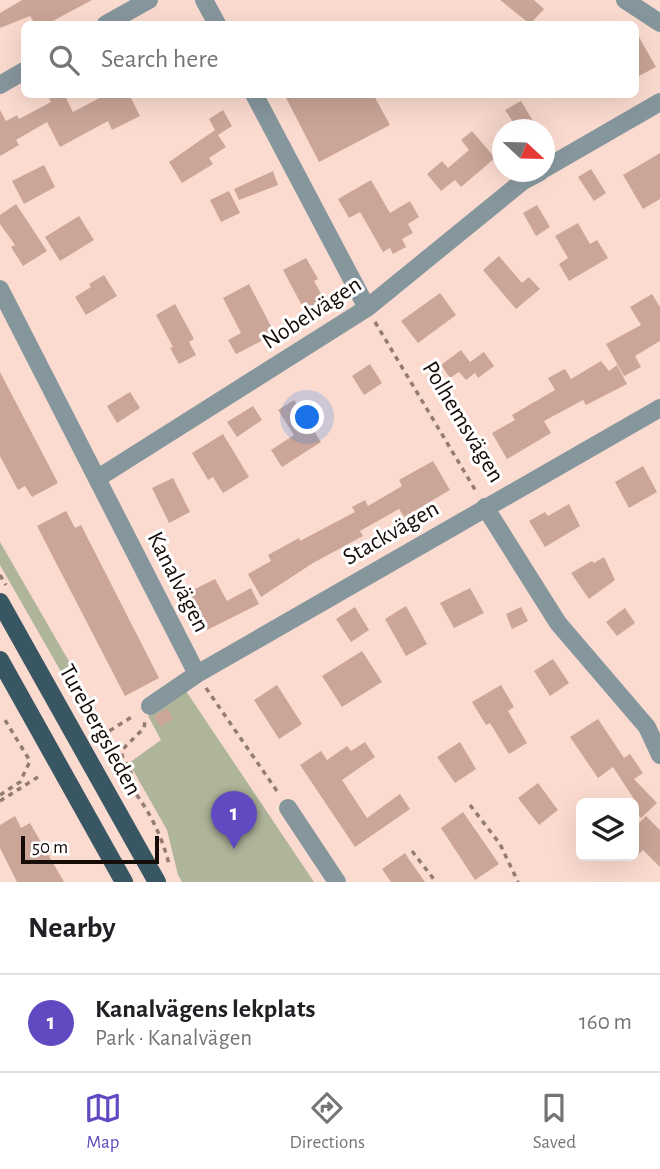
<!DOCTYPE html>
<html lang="en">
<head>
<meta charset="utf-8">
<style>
	body { margin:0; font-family:"Alegreya Sans",sans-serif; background:#f2f2f2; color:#202124 }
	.controls { position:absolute; right:21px; bottom:21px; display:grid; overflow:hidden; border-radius:10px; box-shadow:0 7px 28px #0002 }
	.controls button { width:63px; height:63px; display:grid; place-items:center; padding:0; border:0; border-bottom:2px solid #e0e0e0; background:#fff; color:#202124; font:35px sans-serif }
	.compass { position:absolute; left:492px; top:119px; width:63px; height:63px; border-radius:50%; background:#fff; box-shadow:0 7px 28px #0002; rotate:112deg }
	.scale { position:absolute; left:21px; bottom:18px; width:138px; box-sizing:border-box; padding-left:7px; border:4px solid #160c08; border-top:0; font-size:19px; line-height:24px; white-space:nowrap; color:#160c08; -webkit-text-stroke:5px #fff; paint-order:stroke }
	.you { position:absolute; left:308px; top:418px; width:24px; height:24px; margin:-18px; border:5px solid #fff; border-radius:50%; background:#1a73e8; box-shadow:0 0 0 10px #1a73e833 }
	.badge { display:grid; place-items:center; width:46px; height:46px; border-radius:50%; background:#6149c1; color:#fff; font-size:23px; font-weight:700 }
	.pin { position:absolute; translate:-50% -58px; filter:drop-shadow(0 2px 4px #0008) }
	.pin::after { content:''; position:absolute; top:37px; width:24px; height:21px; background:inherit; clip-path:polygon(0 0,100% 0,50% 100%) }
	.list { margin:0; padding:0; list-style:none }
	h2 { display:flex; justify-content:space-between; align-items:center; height:91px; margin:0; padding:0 28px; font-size:30px }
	h2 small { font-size:23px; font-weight:400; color:#757577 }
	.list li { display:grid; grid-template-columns:46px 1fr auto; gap:21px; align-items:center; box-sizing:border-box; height:98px; padding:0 28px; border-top:2px solid #e0e0e0 }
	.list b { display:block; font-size:26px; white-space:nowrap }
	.list p { margin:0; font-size:23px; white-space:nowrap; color:#757577 }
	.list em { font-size:23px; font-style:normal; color:#757577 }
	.icon { flex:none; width:38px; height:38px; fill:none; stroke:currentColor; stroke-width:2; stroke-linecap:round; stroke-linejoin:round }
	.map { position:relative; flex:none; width:660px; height:882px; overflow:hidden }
	.search { position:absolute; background:#fff; box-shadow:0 7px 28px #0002; left:21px; right:21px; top:21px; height:77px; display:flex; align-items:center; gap:18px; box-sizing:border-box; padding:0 24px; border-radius:10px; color:#757577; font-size:26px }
	.sheet { height:189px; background:#fff }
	nav { display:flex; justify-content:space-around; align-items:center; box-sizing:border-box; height:98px; border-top:2px solid #e0e0e0; background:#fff; font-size:19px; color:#757577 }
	nav a { display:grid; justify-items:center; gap:4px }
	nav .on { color:#6149c1 }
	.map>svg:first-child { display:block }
	.green { fill:#afb59a }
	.building { fill:#caa598 }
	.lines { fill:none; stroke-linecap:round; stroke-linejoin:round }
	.path { stroke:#927c74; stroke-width:3.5; stroke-dasharray:5 5; stroke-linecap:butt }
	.minor { stroke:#86969d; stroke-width:18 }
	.major { stroke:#395663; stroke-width:18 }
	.labels { text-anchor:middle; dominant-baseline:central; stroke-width:6; stroke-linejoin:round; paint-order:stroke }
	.street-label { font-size:24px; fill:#160c08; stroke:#fff }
</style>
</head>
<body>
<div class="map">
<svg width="660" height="882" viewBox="0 0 660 882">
	<rect width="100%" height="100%" fill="#fbdbd0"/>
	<path class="green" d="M0,542l96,166 -8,11 -88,-154z
		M186,691l128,191h-132l-4,-7 -11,-45 -38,-67 32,-23 -13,-24z"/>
	<path class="building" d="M22,0h70l-45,24h-12l-5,-8 -30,12v-15z
		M500,0h34l10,9 -14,15z
		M635,30l21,37 -21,11z
		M47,94h17l9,18 34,-18h22l11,22 -28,14 -4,-9 -48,26 -13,-25 -31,18 3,5 -19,11v-46l6,11 11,-6 2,4 32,-17z
		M284,94h89l17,31 -71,37z
		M521,101l12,20 -15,8 -13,-19z
		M223,110l9,16 -14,9 8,12 -17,11 4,6 -31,19 -13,-21 46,-32 -6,-11z
		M472,131l23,27 -34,29 -6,-7 -14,11 -14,-17 15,-13 6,7 21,-18 -8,-10z
		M660,153v46l-17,10 -20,-34z
		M44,165l11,22 -31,17 -12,-23z
		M591,169l15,24 -12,8 -16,-24z
		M273,171l5,14 -39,15 -5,-11z
		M371,180l19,33 20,-12 9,16 -11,7 5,9 -11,6 4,8 -13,7 -3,-6 -7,4 -23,-40 -11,6 -11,-19z
		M229,191l11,22 -19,9 -11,-22z
		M16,204l31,47 -24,15 -12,-19 4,-2 -15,-21v-9z
		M537,205l13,22 -14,9 -13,-23z
		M79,216l15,24 -34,21 -15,-24z
		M578,223l12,21 7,-4 11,18 -39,23 -10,-17 9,-6 -13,-22z
		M499,256l23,27 7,-6 11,12 -24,20 -33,-39z
		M306,258l12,21 -4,2 13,23 -20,11 -24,-45z
		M104,275l13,21 -31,19 -11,-18 16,-10 -2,-3z
		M249,284l26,50 -39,20 -8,-14 13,-7 -18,-35z
		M440,293l16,22 -38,28 -17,-22z
		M652,294l8,13v34l-25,15 6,11 -17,9 -18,-32 35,-19 -11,-18z
		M175,304l19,35 -5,3 7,13 -17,9 -9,-16 3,-1 -17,-32z
		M461,350l9,12 14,-10 10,14 -16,12 -3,-5 -9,7 -7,-8 -9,6 -9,-13z
		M601,361l8,10 8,-6 10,19 -41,21 -3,-5 -39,21 7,12 -44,26 -15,-26 23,-13 -3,-5 43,-25 -7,-12 17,-9 6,10z
		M370,364l12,19 -18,12 -12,-19z
		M0,372l58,111 -26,14 -7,-11 -7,4 -18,-34z
		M130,392l10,16 -23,15 -10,-17z
		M294,400l27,42 -39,25 -11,-17 23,-15 -16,-25z
		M253,406l9,14 -25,17 -10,-15z
		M223,434l26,43 -26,16 -10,-16 -5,3 -16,-27z
		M433,461l17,29 -46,27 -5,-8 -39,22 3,5 -50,27 -52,34 -13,-23 23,-13 -3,-6 31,-17 1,3 55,-29 -3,-5 13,-7 3,6 34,-20 -3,-6z
		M643,466l14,26 -28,16 -14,-26z
		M173,478l17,34 -21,11 -17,-35z
		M569,504l11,22 -35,21 -16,-26 16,-9 3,4z
		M66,511l9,17 6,-3 78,153 -34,18 -88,-170z
		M604,557l11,23 -26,19 -18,-26 21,-12 2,2z
		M215,579l12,22 24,-13 8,16 -52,26 -18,-38z
		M470,588l14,25 -30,15 -14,-25z
		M406,606l21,38 -21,12 -21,-37z
		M355,607l14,23 -18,12 -15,-23z
		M521,607l7,14 -16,8 -6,-15z
		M625,608l10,15 -18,13 -11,-14z
		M362,651l20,31 -40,25 -20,-31z
		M553,659l16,24 -19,13 -16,-25z
		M277,685l25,39 -23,15 -25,-39z
		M501,685l13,22 -6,4 19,32 -18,11 -19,-31 -4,2 -14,-23z
		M167,708l6,11 -13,8 -6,-11z
		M598,719l26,39 6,-4 13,19 -9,6 23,24 -16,15 -7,-8v-7h-4l4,-4 -21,-32 -15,11 -28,-41z
		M365,742l10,15 -33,23 25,38 33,-24 10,15 -55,38 -55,-82 21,-14 6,9 20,-14 4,5z
		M460,742l16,27 -21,14 -18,-26z
		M538,783l20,27 -19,15 -21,-27z
		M463,812l36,52 -24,16 -34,-52z
		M15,816l6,12 9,-5 34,59h-47l-17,-34v-23z
		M646,816l14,14v37l-17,-17 -9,10v-32z
		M405,853l5,8 15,21h-34l-9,-13z"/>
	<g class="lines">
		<path class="path" d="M375,322l102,171
			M0,575l6,10
			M206,688l73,106
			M101,736l34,-21
			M117,772c26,26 43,57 52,92
			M131,786v-14l-9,-16 1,-7 21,-21 1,-7
			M0,795l20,-13 10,-21 -25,-41
			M0,801l38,-24
			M470,805l30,39 18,38
			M412,851l24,31"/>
		<path class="minor" d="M204,0l13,24
			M625,0l35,23
			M106,24l43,-24
			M0,85l24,-14
			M254,94l113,214
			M544,169l116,-67
			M0,289l197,385
			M98,478l269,-170 156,-127 17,-9
			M485,507l73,116 89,104 13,28
			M150,706l47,-32 463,-266
			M288,808l49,74"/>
		<path class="major" d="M0,602l157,280
			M0,660l124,222"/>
	</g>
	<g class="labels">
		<g class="street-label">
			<text transform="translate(312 313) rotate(-33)">Nobelvägen</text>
			<text transform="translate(463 422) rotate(59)">Polhemsvägen</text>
			<text transform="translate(391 533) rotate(-30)">Stackvägen</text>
			<text transform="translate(178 582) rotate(63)">Kanalvägen</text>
			<text transform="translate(100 730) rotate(61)">Turebergsleden</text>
		</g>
	</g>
</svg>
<div class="controls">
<button><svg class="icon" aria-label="layers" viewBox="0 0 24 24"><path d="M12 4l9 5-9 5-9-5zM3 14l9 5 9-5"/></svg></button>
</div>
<svg class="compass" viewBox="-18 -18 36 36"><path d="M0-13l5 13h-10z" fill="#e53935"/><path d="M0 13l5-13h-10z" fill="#757577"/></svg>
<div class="scale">50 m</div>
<div class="you"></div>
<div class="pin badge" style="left:234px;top:849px">1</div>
<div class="search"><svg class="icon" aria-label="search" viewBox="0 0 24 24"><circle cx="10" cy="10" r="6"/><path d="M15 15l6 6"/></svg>Search here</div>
</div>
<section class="sheet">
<h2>Nearby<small></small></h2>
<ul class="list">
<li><span class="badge">1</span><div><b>Kanalvägens lekplats</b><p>Park · Kanalvägen</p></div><em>160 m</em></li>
</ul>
</section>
<nav>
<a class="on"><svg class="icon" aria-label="map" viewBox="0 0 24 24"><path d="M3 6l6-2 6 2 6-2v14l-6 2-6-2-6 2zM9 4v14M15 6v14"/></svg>Map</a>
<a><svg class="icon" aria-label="directions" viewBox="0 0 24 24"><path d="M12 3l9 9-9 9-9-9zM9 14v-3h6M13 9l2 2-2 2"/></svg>Directions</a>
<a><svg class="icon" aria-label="saved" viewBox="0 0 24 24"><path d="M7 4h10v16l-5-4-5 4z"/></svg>Saved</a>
</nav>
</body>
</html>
